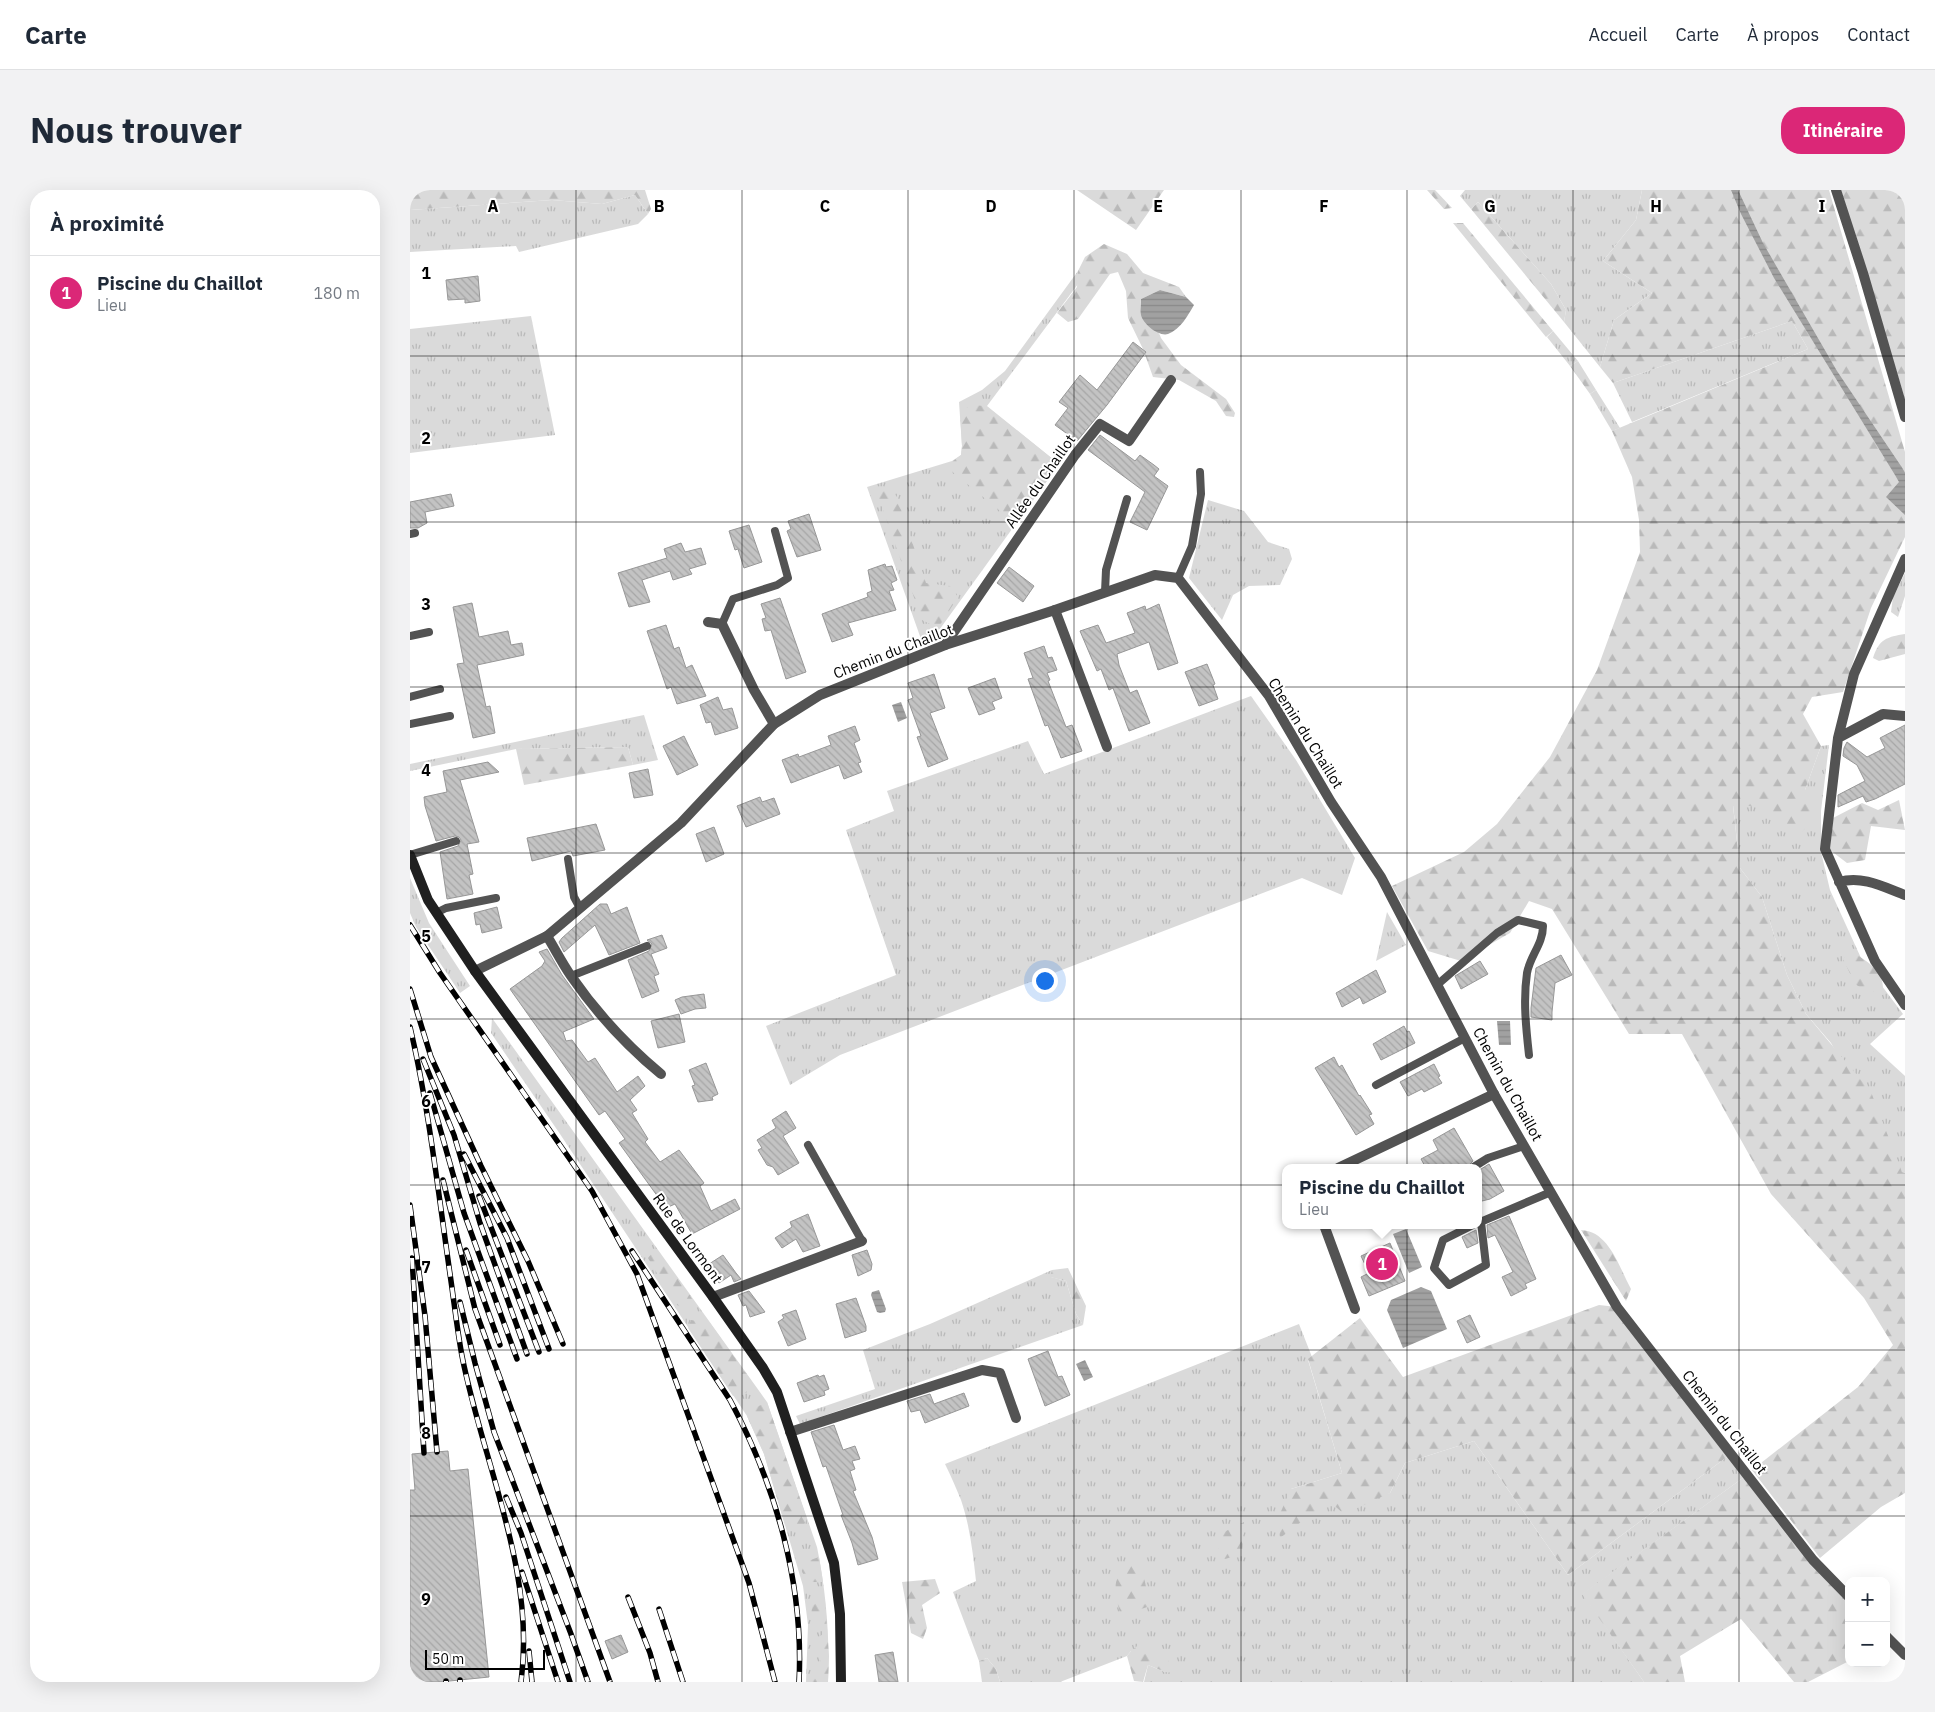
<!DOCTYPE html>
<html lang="fr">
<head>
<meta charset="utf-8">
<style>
	body { margin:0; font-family:"IBM Plex Sans",sans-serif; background:#f2f2f3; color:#1f2937 }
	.controls { position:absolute; right:15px; bottom:15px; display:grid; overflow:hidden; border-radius:10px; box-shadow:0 5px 20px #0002 }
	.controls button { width:45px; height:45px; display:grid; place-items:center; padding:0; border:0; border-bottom:1px solid #e0e1e3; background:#fff; color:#1f2937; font:25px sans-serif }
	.scale { position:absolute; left:15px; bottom:12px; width:120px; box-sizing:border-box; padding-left:5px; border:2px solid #000; border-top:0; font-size:14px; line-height:18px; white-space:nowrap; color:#000; -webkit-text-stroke:4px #fff; paint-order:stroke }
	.you { position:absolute; left:634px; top:790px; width:18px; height:18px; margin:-12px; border:4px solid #fff; border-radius:50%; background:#1a73e8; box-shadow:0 0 0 8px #1a73e833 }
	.badge { display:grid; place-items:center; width:32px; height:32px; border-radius:50%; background:#db2777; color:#fff; font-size:16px; font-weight:700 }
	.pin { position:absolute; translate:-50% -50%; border:2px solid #fff; box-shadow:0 1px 5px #0006 }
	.popup { position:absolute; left:872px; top:974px; width:200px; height:65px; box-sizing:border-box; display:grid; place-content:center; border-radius:10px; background:#fff; filter:drop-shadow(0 1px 4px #0005); font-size:16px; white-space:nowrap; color:#747a83 }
	.popup b { font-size:19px; color:#1f2937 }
	.popup::after { content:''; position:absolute; left:50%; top:100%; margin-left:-10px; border:10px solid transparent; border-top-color:#fff }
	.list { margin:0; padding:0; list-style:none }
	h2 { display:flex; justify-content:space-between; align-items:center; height:65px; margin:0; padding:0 20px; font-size:21px }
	h2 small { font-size:16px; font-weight:400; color:#747a83 }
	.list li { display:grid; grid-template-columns:32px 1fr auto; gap:15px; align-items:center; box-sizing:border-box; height:75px; padding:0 20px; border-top:1px solid #e0e1e3 }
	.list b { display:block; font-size:19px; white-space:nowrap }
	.list p { margin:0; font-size:16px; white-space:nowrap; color:#747a83 }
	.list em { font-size:16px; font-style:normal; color:#747a83 }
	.map { position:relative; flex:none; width:1495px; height:1492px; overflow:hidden; border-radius:20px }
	header { display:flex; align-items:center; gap:30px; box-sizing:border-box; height:70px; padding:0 25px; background:#fff; border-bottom:1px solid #e0e1e3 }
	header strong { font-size:24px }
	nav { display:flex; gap:28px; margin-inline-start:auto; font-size:18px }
	.intro { display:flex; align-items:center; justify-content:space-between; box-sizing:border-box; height:120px; padding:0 30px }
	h1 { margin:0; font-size:35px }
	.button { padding:12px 22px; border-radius:20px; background:#db2777; color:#fff; font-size:18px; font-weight:700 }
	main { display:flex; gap:30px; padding:0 30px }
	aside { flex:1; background:#fff; border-radius:20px; box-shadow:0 5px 20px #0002 }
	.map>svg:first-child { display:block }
	.grass { fill:url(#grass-tufts) }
	.forest { fill:url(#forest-firs) }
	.water { fill:url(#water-rules) }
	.building { fill:url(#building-back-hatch); stroke:#979797 }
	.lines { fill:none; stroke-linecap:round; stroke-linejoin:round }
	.service { stroke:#535353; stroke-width:8 }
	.minor { stroke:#535353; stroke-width:10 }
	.tertiary { stroke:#535353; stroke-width:10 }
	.secondary { stroke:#202020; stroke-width:10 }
	.rail-casing { stroke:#000; stroke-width:5.5 }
	.rail { stroke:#fff; stroke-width:4; stroke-dasharray:11; stroke-linecap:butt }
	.grid { fill:none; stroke:#000; stroke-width:1; stroke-opacity:0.55 }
	.labels { text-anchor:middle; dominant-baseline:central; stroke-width:4; stroke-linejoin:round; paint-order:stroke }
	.street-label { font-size:15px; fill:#000; stroke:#fff }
	.grid-label { font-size:16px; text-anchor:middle; font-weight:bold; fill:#000; stroke:#fff; stroke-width:4; stroke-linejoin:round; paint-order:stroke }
</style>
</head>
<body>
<header>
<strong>Carte</strong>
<nav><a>Accueil</a><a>Carte</a><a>À propos</a><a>Contact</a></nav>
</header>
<div class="intro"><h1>Nous trouver</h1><a class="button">Itinéraire</a></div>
<main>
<aside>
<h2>À proximité<small></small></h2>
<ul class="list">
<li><span class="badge">1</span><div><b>Piscine du Chaillot</b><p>Lieu</p></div><em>180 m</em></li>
</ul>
</aside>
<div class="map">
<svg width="1495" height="1492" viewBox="0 0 1495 1492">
	<defs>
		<pattern id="grass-tufts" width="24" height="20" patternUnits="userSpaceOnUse" patternTransform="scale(1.25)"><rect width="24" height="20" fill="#dadada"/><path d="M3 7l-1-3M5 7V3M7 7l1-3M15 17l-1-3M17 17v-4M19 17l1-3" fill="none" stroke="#b9b9b9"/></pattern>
		<pattern id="forest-firs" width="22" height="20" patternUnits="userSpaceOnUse" patternTransform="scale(1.25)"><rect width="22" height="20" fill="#dadada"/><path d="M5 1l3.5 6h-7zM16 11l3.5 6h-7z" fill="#b9b9b9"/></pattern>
		<pattern id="water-rules" width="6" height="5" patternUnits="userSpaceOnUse" patternTransform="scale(1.25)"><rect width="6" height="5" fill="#a1a1a1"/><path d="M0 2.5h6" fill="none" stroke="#898989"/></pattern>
		<pattern id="building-back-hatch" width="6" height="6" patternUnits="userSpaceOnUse" patternTransform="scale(1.25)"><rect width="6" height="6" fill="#c3c3c3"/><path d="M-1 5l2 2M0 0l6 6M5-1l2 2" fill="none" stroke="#a6a6a6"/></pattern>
	</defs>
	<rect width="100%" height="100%" fill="#fff"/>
	<path class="grass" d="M1055,0h177l-6,30 -33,41 49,32 -38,27 -14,47 -36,-45 2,-12 -15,-26 -73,-82 -7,7 -11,-13z
		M225,5l13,19 -10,10 -119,28 -3,-6 -106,6v-42l142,-10 50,4z
		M668,81l6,5 -97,130 72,58 -122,169 -16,6 -54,-152 85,-26 9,-6 1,-9 -3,-44 23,-12 23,-19z
		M121,126l24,119 -145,18v-124z
		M1382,131l16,28 -176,73 -19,-39z
		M1143,141l25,30 -8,5 -23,-29z
		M1186,200l24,38 -8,3 -22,-37z
		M798,310l36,11 24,31 21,7 3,10 -12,26 -31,1 -16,9 -11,25 -33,-42z
		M1495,383v23l-7,21 -7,-5 2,-15z
		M841,506l45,64 59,98 -13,37 -40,-17 -462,177 -50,30 -24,-59 130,-51 -50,-145 48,-19 -7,-20 141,-50 16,33z
		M234,525l14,45 -25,5 -5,-18 -112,2 -106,22v-7z
		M1419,555l-8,66v41l9,38 31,68 42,56 -33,30 35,32v97l-3,-1 -71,-129 -25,-29 -19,-39 -25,-78 -22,-29 -7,-63 27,1 45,-16 16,-44z
		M0,688l19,45 41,63 -10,7 -44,-66 -6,-14z
		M977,722l19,33 -30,16z
		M82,828l275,384 50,145c9,44 13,90 11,135h-22l2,-57 -5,-39 -39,-132 -17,-38 -187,-282 -69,-101z
		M642,1080l-1,7 15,4 10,33 7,11 -283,99 -4,-8 79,-27 -12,-39 67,-26z
		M889,1134l13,33 -4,3 34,113 -51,16 38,12 61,-8 15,-30 69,-22 94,134 163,-121 16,21 -164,119 61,88h-500l4,-17 17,7 -34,-21 -4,5 -67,26h-60l-4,-13 -9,-11 -8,3 -26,-69 23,-11c-3,-27 -6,-55 -15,-81 -5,-12 -10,-24 -16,-36z"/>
	<path class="forest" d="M0,0h235l6,19 -3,5 -13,-19 -33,9 -50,-4 -142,10z
		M667,0h87l-28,40z
		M1017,0h8l17,18 -8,1z
		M1232,0h187l76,262v85l-34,71 -28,84 -31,5 -9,17 18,32 -16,44 16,21 -22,24 -39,-29h-27l7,62 22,29 25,78 19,39 65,78 31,80 3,1v320l-24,14 -61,51 -68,-88 106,-83 35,-42 -29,-47 -93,-104 -89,-160h-53l-77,-125 -23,-8 -19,32 -49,28 -33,-10 -36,-65 72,-34 33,-28 53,-67 47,-87 43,-118 -1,-32 -7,-43 -20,-46 196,-82 -16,-28 -179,62 -13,-16 14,-47 38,-27 -49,-32 33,-41z
		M1431,0h64v210l-4,-14z
		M1068,12l73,82 15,26 -2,12 -93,-113z
		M1043,33h10l90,108 -7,6z
		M694,54l23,10 16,19 36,14 7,10 -26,-7 -19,9c-4,28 16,24 20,39l20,27 45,34 9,14 -1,4 -8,-1 -10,-15 -37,-21 -26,-3 -10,-28 -15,-31 -2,-27 -8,-19 -8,2 -32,45 -10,3 -11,-9 20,-26 1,-16 7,-14z
		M1168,171l18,29 -6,4 -20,-28z
		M561,215l15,1 73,58 -43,60 -67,-55 4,-8 8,-6 1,-9 -2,-34z
		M478,296l9,11 29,86 24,3 8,11 -20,31 -16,-8 -45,-127z
		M1495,444v20l-26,7 -6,-3c6,-19 14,-21 32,-24z
		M218,557l5,18 -109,20 -8,-36z
		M1489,610l6,30 -34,-4 -6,34 -18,3 -17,-13 3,-32 29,-15 16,7z
		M1440,759c13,12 33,18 33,39l-14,5 -14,-9 -12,-25z
		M1171,1040c28,1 38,37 50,59l-5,12z
		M243,1062l7,2 35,49 -8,7 -12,-6 -27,-46z
		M658,1078l18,38 -3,19 -7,-11 -10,-33 -16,-4 2,-7z
		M1189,1115l18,2 114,147 -163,121 -94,-134 -69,22 -15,30 -46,21 -15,-13 -49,37 -2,-20 13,-29 51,-16 -34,-114 52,-41 43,59z
		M281,1130l19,3 44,62 -6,7 -15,4 -45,-68z
		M357,1212l40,117 -6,11 -16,-5 -21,-71 -17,-38 3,-6z
		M1337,1285l102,122v64l-41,21h-14l-53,-63 -61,37 5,26h-41l-62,-88z
		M834,1332l-2,32 -17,5 -7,-5 2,-20z
		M409,1367l4,25h-16l-5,-11 3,-9z
		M731,1373l9,43 -29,10c-4,-15 -12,-38 5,-49 4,-2 11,-3 15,-4z
		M525,1389l5,14 -18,12 5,23 -4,11 -12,-6 -9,-51z
		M410,1410l5,1 4,55 -1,26h-16l-2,-2 12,-16 -10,-22 11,-8 -2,-11 -10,-6 1,-11z
		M732,1452l24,14 8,17 -9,-1 -17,-7 -5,17 -9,-1 -7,-25 4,-5z
		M577,1468l9,11 4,13h-18l-3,-21z"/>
	<path class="water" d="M1321,0h7l25,53 74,128 64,95 4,7v42l-19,-18 13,-15 -4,-7 -121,-197 -33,-64z
		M750,100l26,7 8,8c-6,10 -13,24 -26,29 -9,3 -25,-10 -27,-19 -1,-5 0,-11 0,-16z
		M491,512l6,16 -9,4 -6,-17z
		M1087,831h13l1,24h-12z
		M996,1039l16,38 -13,6 -16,-39z
		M1011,1097l10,4 16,38 -44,19 -16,-38 4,-10z
		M469,1100l7,19 -1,3 -5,1 -3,-1 -6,-17 1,-3z
		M675,1170l8,17 -9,4 -8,-17z"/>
	<path class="building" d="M68,86l2,25 -15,2v-4l-17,1 -2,-20z
		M723,152l13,10 -39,53 -30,36 -22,-16 13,-17 -9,-6 21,-27 17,15z
		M690,245l35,26 5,-6 14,10 5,4 -5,7 14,10 -21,44 -17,-8 15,-30 -57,-42z
		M41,304l3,12 -29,6 2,11 -9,5h-8v-26z
		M399,324l12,36 -24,7 -10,-26 4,-2 -3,-8z
		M339,335l13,37 -18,6 -6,-19 -3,1 -6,-19z
		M271,353l4,9 16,-4 5,16 -17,5 3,5 -19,6 -3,-9 -28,9 8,22 -21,5 -11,-34 49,-15 -3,-9z
		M475,374l1,3 6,-1 5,14 -6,3 3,7 -5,1 7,19 -48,13 5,12 -21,7 -10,-28 46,-17 -1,-4 5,-2 -4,-21z
		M599,377l25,19 -11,16 -26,-19z
		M370,408l26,74 -20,7 -15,-49 -6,1 -3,-12 4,-1 -5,-14z
		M62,413l7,34 29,-6 3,14 11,-2 2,12 -47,10 9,42 4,-1 5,27 -22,5 -16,-74 7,-1 -11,-56z
		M749,414l19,59 -20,7 -9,-28 -32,12 2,11 11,28 7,-3 13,33 -21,8 -16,-43 -4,2 -8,-21 -4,2 -17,-40 18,-6 8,18 29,-10 -8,-20 18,-7 1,4z
		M256,435l8,24 5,-2 7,21 6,-3 14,31 -29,8 -6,-17 -4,2 -20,-58z
		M634,456l4,12 4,-1 5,13 -10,3 3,7 -2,1 18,46 6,-2 10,26 -21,7 -13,-33 -3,1 -17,-47 5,-1 -9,-25z
		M797,474l8,20 -2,1 5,14 -19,7 -14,-34z
		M524,484l11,34 -15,5 18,46 -20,8 -11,-30 4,-1 -13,-36 5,-2 -5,-15z
		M585,488l7,20 -10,4 3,7 -16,6 -11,-27z
		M308,507l5,13 9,-2 6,20 -23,7 -4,-13 -5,1 -6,-18z
		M1495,535v59l-30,15 -9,3 -3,-6 -25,11v-12l27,-14 -8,-16 -14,-9 1,-8 3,-6 20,15 18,-9 -5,-10z
		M445,536l5,14 -6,3 7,19 -3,1 4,9 -18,7 -5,-14 -48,18 -9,-23 16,-6 1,3 32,-12 -3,-9z
		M274,546l14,29 -21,10 -14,-29z
		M78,572l11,10 -39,8 19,62 -12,2 6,30 -4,1 4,19 -26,5 -7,-47 18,-6 3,-6 -2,-3 -4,-1 -19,5 -11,-35 -1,-9 23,-5 -4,-21z
		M238,579l5,26 -19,3 -5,-25z
		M350,607l2,5 12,-4 6,16 -34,13 -9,-21z
		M186,634l9,26 -32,6 -2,-5 -39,10 -5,-23z
		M304,637l10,27 -18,8 -10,-28z
		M190,714h7l4,10 16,-7 13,36 -31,12 -14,-30 -31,27 -5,-10 3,-4z
		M87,717l5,21 -20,5 -2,-9 -4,1 -2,-12z
		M252,745l5,13 -16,6 8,20 -5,2 5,15 -17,7 -14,-38 21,-9 3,-7 -5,-4z
		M137,759l15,26 32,44 -31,13 3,9 6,-1 16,22 7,-4 22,34 21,-16 7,10 -15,14 7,10 -5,3 16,26 -3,3 15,20 19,-12 25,33 -4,3 11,25 24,-12 5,10 -48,25 -17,-30 -9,4 -47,-65 6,-4 -20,-28 -6,4 -89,-126 32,-23 3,-5 -6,-9z
		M1151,765l11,20 -17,8 -3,29v8l-21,-3v-9l5,-40z
		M1070,771l8,13 -27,15 -6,-13z
		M966,780l10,22 -23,12 -3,-7 -18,10 -6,-14z
		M294,804l2,14 -11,1 -14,5 -6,-14 7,-3z
		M269,824l6,28 -27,6 -7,-27z
		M994,836l3,6 2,-1 6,12 -34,17 -8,-16z
		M924,867l5,10 3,-2 17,31 1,-1 12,19 -3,1 5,9 -18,11 -41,-67z
		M296,873l12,31 -6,3 1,3 -15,2 -6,-16 3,-1 -6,-15z
		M1024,874l6,12 -2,1 4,6 -18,9 -2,-3 -14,7 -8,-14z
		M376,921l10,17 -13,8 16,27 -21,12 -5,-8 -6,-2 -9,-15 4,-2 -5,-8 19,-12 -4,-8z
		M1044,938l19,33 -7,7h-40l-5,-9 17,-9 -5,-10z
		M1079,974l15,27 -14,8 -8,2 -4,-7v-23z
		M398,1024l12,32 -17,6 -7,-13 -14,9 -7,-10 17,-11 -2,-5z
		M1099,1026l27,63 -11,5 2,4 -16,8 -9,-19 11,-5 -18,-37 -7,3 -1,-13z
		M1066,1040l2,13 -11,5 -5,-11z
		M980,1053l15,38 -36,15 -8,-19 8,-4 -8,-17z
		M457,1060l5,14 -1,6 -13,6 -6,-21z
		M313,1065l13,18 5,6 -7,3 -3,-7 -12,8 -13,-17z
		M339,1101l16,21 -15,5 -4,-12 -3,1 -5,-11z
		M446,1108l10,28v5l-21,7 -9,-34z
		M386,1120l10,29 -18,7 -10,-24 6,-4 -2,-3z
		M1060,1125l10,22 -13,6 -10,-22z
		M638,1161l10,26 4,-1 8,19 -25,11 -17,-47z
		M408,1185l1,2 5,-2 5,14 -5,2 1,4 -21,7 -7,-19z
		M554,1203l5,13 -44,17 -5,-13 -9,2 -4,-11 23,-7 4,10z
		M424,1235l9,25 12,-4 5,13 -8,2 3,8 -5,2 6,19 -3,1 19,46 6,22 -20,6 -6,-22 -11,-28h2l-17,-49 -3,1 -12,-35z
		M38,1261l2,20 18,-2 21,208 -49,5h-30v-192h5l-3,-36z
		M211,1445l7,17 -16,7 -7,-18z
		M483,1462l5,30h-19l-4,-27z"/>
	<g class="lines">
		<path class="service" d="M0,344l5,-1
			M768,388l14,-32 9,-52 -1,-22
			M695,402l1,-22 21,-71
			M312,434l11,-25 44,-14 11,-7 -13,-47
			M0,446l19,-4
			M0,507l30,-8
			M0,534l40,-8
			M0,665l46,-14
			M158,669l6,38 6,11
			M26,723l10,-5 50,-10
			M161,786l76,-30
			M1027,795l60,-52 21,-13 25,6c0,18 -13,30 -16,47 -4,27 -1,55 2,82
			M966,895l89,-47
			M398,955l54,96
			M1062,978l16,-10 36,-12
			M1068,1033l73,-31
			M1063,1035l-30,15 -9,28 15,17 37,-20 -5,-43"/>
		<path class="minor" d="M1426,0l27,83 42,144
			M1495,369l-51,115 -16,64 -13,111 50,112 30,44
			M645,420l52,137
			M298,432l14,2 32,66 20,34
			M535,455l130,-190 25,-31 29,17 42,-61
			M1428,548l45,-24 22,2
			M1429,692c23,-7 45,5 66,13
			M137,746c8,13 15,27 24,40 25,36 56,70 90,98
			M928,978l156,-74
			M914,1035l31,84
			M303,1107l149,-56
			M380,1242l192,-62 18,3 16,45"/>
		<path class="tertiary" d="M65,781l72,-35 134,-113 93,-99 46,-29 125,-50 110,-35 100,-35 23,3 91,118 62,106 50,75 113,217 123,213 196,253 36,37
			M1476,1446l19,19"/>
		<path class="secondary" d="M0,665l18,45 47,71 238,326 50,71 14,24 57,171 6,51 1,68"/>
		<defs>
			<path id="rail" d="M0,735l30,48 152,218 45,83 112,309 26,99
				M0,799l21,68 50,109 47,95 35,83
				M0,837c19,81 28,164 40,247 4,27 7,55 12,82 21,108 74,214 59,326
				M13,869l31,76 26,88 47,131
				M20,903l34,120 53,146
				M54,964l43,84 42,111
				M33,990l32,129 135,373
				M69,1006l60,156
				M0,1015l15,111 12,136
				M56,1060l34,95
				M222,1061l98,149c46,86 74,184 69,282
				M2,1068l12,195
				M50,1112l15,61 19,69 77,202 17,48
				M96,1307l15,36 49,149
				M112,1382l36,110
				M218,1407l22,56 8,29
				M249,1419l24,73
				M119,1461l3,31
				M50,1490v2
				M36,1491v1"/>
		</defs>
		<use href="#rail" class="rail-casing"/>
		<use href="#rail" class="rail"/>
	</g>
	<path class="grid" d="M166,0v1492M332,0v1492M498,0v1492M664,0v1492M831,0v1492M997,0v1492M1163,0v1492M1329,0v1492M0,166h1495M0,332h1495M0,497h1495M0,663h1495M0,829h1495M0,995h1495M0,1160h1495M0,1326h1495"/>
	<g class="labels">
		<g class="street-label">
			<text transform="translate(630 291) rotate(-55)">Allée du Chaillot</text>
			<text transform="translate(483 461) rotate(-21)">Chemin du Chaillot</text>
			<text transform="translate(896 543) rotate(58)">Chemin du Chaillot</text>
			<text transform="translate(1098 894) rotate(61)">Chemin du Chaillot</text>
			<text transform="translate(278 1048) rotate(54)">Rue de Lormont</text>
			<text transform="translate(1315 1232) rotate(52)">Chemin du Chaillot</text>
		</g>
	</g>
	<g class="grid-label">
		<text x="83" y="22">A</text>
		<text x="249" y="22">B</text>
		<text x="415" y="22">C</text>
		<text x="581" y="22">D</text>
		<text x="748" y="22">E</text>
		<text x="914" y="22">F</text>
		<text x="1080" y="22">G</text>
		<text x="1246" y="22">H</text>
		<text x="1412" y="22">I</text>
		<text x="16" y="89">1</text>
		<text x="16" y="254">2</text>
		<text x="16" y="420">3</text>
		<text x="16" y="586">4</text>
		<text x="16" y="752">5</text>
		<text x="16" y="917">6</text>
		<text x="16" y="1083">7</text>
		<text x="16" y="1249">8</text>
		<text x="16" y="1415">9</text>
	</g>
</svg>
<div class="controls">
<button>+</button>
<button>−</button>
</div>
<div class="scale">50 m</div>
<div class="you"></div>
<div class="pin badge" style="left:972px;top:1074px">1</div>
<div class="popup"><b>Piscine du Chaillot</b>Lieu</div>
</div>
</main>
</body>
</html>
